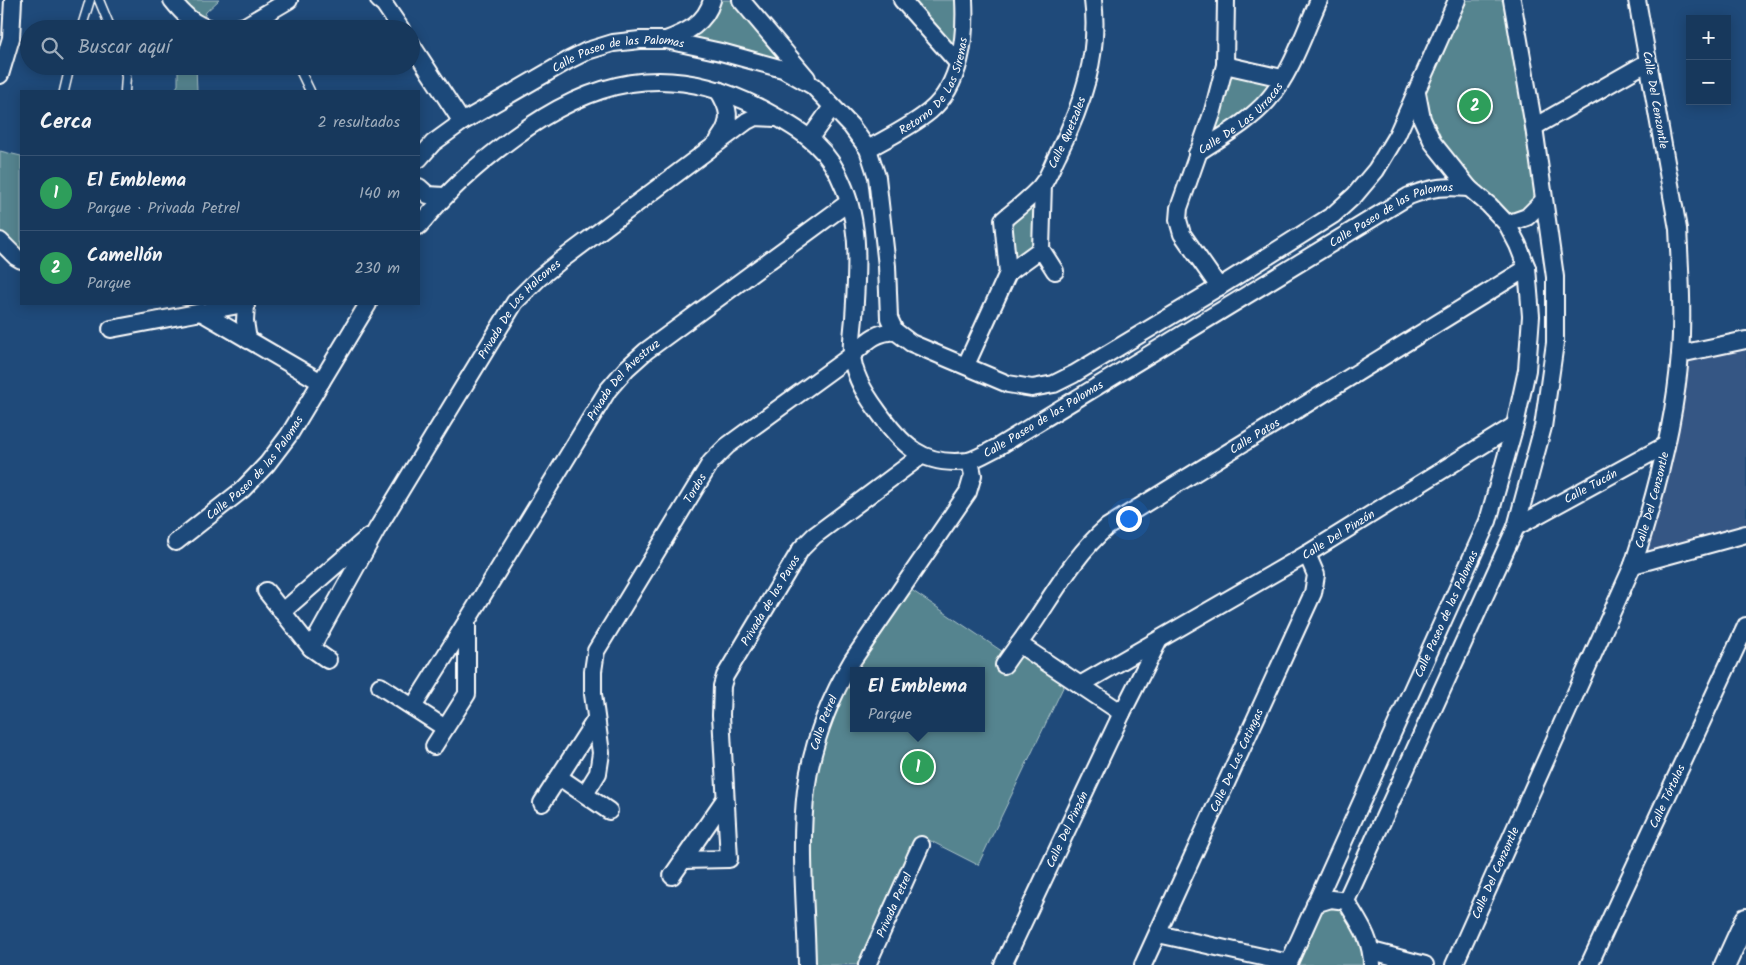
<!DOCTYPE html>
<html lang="es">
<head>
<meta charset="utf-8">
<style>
	body { margin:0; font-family:Kalam,sans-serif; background:#203f62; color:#f1f3f6 }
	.controls { position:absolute; right:15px; top:15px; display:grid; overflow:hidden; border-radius:0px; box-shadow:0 2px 12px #0003 }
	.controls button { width:45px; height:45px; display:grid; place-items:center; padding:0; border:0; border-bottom:1px solid #365272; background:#17385c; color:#f1f3f6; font:25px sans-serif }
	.you { position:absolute; left:1128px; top:518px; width:18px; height:18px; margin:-12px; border:4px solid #fff; border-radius:50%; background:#1a73e8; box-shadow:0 0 0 8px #1a73e833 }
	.badge { display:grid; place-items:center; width:32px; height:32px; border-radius:50%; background:#bca0f2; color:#fff; font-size:16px; font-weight:700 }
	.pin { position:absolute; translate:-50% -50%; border:2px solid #fff; box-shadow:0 1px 5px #0006 }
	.popup { position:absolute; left:850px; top:667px; width:135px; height:65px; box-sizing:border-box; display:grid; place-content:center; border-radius:0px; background:#17385c; filter:drop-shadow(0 1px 4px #0005); font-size:16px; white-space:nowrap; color:#9eacbb }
	.popup b { font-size:19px; color:#f1f3f6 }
	.popup::after { content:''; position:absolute; left:50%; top:100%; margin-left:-10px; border:10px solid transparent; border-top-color:#17385c }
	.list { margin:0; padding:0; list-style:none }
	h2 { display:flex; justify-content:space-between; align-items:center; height:65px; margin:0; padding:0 20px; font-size:21px }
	h2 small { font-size:16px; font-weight:400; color:#9eacbb }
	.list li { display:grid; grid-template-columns:32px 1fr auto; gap:15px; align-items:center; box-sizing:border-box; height:75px; padding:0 20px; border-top:1px solid #365272 }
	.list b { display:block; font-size:19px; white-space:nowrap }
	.list p { margin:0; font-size:16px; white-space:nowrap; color:#9eacbb }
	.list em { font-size:16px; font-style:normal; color:#9eacbb }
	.icon { flex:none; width:28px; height:28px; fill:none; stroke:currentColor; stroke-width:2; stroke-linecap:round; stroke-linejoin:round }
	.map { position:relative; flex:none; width:1746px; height:965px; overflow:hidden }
	.search { position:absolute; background:#17385c; box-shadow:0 2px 12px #0003; left:20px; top:20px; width:400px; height:55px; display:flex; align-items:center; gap:12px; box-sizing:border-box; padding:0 18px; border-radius:28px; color:#9eacbb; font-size:19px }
	.panel { position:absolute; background:#17385c; box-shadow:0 2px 12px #0003; left:20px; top:90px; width:400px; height:215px; border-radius:0px }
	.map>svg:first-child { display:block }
	.built { fill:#365684 }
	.green { fill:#54848f; stroke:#aac2c7; fill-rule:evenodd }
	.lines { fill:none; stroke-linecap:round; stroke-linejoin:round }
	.service-casing { stroke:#fff; stroke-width:11 }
	.minor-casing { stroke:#fff; stroke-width:20 }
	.tertiary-casing { stroke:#fff; stroke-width:24 }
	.service { stroke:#1f4a7a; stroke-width:8 }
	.minor { stroke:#1f4a7a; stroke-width:16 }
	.tertiary { stroke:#1f4a7a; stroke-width:20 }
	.labels { text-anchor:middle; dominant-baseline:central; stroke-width:4.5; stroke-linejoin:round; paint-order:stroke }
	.street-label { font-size:12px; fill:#fff; stroke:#1f4a7a }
</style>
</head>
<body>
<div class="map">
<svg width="1746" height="965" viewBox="0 0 1746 965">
	<rect width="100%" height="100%" fill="#1f4a7a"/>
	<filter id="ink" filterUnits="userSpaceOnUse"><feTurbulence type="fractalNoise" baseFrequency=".02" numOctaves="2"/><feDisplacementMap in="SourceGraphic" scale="10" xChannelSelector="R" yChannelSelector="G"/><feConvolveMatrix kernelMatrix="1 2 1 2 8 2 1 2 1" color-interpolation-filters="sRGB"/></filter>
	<g filter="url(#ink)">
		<path class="built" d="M1746,340v194l-113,31 47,-211z"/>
		<path class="green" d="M172,0h47l-13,12 -6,17h-22v-5l5,-10z
			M712,0h29l72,86 -147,-46z
			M902,0h62l-6,63z
			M1457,0h47l40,200 -37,24 -59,-60 -31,-71z
			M1225,65l57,13 -85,75z
			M178,66h18l1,25h-23l4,-6z
			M0,151l21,5v104l-21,-19z
			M1043,183l-2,66 -33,24 -5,-53z
			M904,585l105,71 10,-12 49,33 -90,188 -55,-28 -2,8 -54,120h-60l-4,-113 22,-139zM854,671h128v57h-128z
			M1346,901l26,64h-84l27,-61z"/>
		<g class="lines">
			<defs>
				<path id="service" d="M99,0l12,29
					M81,29l9,-29
					M124,66l2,11 -1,14
					M298,66l12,25
					M64,91l6,-25"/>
				<g id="minor">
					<path d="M172,0c11,14 22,25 40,29"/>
					<path d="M379,0l5,4 17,25"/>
					<path d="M741,0l66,78"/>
					<path d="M902,0l56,63"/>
					<path d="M231,29l14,-3 44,-26"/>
					<path d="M666,40c20,-7 40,-17 46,-40"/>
					<path d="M411,44l51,78"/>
					<path d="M1225,65l57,13"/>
					<path d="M0,75l11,-37 2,-38"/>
					<path d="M718,90c11,18 15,30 1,49"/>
					<path d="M1534,127l114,-65"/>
					<path d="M810,138l22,-31"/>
					<path id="s1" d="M868,149c21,-12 44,-23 62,-38 31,-26 36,-74 34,-111"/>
					<path id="s2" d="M1197,153c24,-16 52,-31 71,-53 24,-28 36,-67 51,-100"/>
					<path id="s3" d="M419,159l14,-16 29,-21 107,-62 18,-9 26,-8 27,-3h26l55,12 62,17 30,17 38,40 17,23 9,28 10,89 2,52 6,13 16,12 97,41 24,4 22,-4 20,-10 145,-87 114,-72 22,-20 21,-25 21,-35 60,-135"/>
					<path d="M419,187l9,8 16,1"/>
					<path d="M1507,224l20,-7 17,-17"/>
					<path id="s4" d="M419,226c30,-36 56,-60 94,-88 78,-58 154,-78 245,-31 32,17 63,33 80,67 24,47 19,94 16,144 -1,12 -3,24 -2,36 1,21 13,40 25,56 24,34 45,57 91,51 9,-2 20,-9 28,-13l413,-252c24,-9 35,-10 60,-8"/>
					<path d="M0,241l16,16 5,3"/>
					<path d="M1041,249l14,22"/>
					<path id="s5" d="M1008,273l-5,-53c13,-11 29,-23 40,-36 6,-8 10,-21 15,-30 24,-48 42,-100 35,-154"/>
					<path d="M1219,287l-37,-53 -4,-14 1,-12 34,-97 12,-46 1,-65"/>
					<path d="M246,304l-1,17 3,19"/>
					<path d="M201,312l120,70"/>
					<path d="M111,329l133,-25"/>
					<path d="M1680,354l66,-14"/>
					<path d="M966,365l42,-92 33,-24 2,-66"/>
					<path id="s6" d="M1516,527l150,-82"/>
					<path id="s7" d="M176,542l66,-52 25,-26 22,-29 79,-131"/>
					<path d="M1633,565l113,-31"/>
					<path d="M266,591l45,57 17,12"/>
					<path d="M282,612l86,-75"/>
					<path d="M1019,644l103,69"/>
					<path id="s8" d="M311,648l66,-119 138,-227 24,-24 21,-17 187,-140 8,-4 20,1"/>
					<path id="s9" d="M1004,665c10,-15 21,-29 31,-44 22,-33 42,-68 72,-94l420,-259"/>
					<path id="s10" d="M1080,685l227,-131 208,-129"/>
					<path d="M380,686l65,42"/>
					<path id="s11" d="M413,707l54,-86 141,-231 19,-22 19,-17 203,-149"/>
					<path d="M434,746l33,-52v-73"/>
					<path d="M559,777l50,34"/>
					<path id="s12" d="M585,794l13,-21 3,-20 -8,-59v-23l3,-20 115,-189 16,-16 125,-91c16,-14 21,-22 43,-24"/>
					<path d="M542,803l54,-84"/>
					<path id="s13" d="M683,860l46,-1 -8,-144 1,-29 3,-10 76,-127 13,-13 107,-80"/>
					<path d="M672,876l53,-77"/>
					<path d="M1346,901l170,-374 27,-100 12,-84v-66l-21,-150 -22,-127"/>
					<path d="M1315,904l16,-5 15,2c13,22 26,38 26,64"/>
					<path d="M1158,934l131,29"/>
					<path d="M1372,951l53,14"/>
					<path id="s14" d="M807,965c-1,-58 -8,-117 -1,-175 6,-46 23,-90 46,-129l116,-169 5,-17 -3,-14"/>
					<path id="s15" d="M867,965l54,-120"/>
					<path id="s16" d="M1003,965l119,-252 37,-73"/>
					<path id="s17" d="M1143,965l170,-372 3,-18 -9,-21"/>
					<path id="s18" d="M1288,965l200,-444 27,-96 12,-55 4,-54 -4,-48 -9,-23 -11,-21 -18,-19 -20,-17 -36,-45 -11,-24 -5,-26"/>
					<path id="s19" d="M1454,965l179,-400c22,-67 42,-140 47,-211 3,-41 0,-85 -2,-125l-41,-229"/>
					<path id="s20" d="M1589,965l157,-339"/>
				</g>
				<path id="tertiary" d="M1725,965l21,-46"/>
			</defs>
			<use href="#service" class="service-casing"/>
			<use href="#minor" class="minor-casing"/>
			<use href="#tertiary" class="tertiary-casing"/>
			<use href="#service" class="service"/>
			<use href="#minor" class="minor"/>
			<use href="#tertiary" class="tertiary"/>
		</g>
	</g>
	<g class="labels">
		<g class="street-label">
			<text stroke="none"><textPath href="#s3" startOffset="231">Calle Paseo de las Palomas</textPath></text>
			<text stroke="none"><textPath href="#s1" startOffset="96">Retorno De Las Sirenas</textPath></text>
			<text transform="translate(1655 100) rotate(80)">Calle Del Cenzontle</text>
			<text stroke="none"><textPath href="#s2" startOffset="56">Calle De Las Urracas</textPath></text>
			<text stroke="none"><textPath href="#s5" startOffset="164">Calle Quetzales</textPath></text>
			<text stroke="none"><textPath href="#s4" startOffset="1346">Calle Paseo de las Palomas</textPath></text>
			<text stroke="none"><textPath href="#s8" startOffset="399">Privada De Los Halcones</textPath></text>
			<text stroke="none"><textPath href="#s11" startOffset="390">Privada Del Avestruz</textPath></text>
			<text stroke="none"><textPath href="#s4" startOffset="941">Calle Paseo de las Palomas</textPath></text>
			<text stroke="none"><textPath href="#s9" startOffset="346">Calle Patos</textPath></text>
			<text stroke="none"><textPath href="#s7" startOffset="109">Calle Paseo de las Palomas</textPath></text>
			<text stroke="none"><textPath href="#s6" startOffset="85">Calle Tucán</textPath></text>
			<text stroke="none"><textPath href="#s12" startOffset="338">Tordos</textPath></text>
			<text stroke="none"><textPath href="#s19" startOffset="506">Calle Del Cenzontle</textPath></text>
			<text stroke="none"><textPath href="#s10" startOffset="299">Calle Del Pinzón</textPath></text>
			<text stroke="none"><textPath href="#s13" startOffset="318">Privada de los Pavos</textPath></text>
			<text stroke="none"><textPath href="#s18" startOffset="385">Calle Paseo de las Palomas</textPath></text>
			<text stroke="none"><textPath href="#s14" startOffset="245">Calle Petrel</textPath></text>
			<text stroke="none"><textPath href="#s17" startOffset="225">Calle De Las Cotingas</textPath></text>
			<text stroke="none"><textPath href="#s20" startOffset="186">Calle Tórtolas</textPath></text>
			<text stroke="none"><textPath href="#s16" startOffset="150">Calle Del Pinzón</textPath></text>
			<text stroke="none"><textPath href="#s19" startOffset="101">Calle Del Cenzontle</textPath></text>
			<text stroke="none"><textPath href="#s15" startOffset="66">Privada Petrel</textPath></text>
		</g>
	</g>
</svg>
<div class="controls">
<button>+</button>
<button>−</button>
</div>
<div class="you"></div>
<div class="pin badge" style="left:918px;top:767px;background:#2e9e5b">1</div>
<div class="popup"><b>El Emblema</b>Parque</div>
<div class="pin badge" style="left:1475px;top:106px;background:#2e9e5b">2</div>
<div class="search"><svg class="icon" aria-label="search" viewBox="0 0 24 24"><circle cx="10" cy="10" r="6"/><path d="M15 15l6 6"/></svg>Buscar aquí</div>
<section class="panel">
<h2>Cerca<small>2 resultados</small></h2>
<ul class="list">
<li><span class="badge" style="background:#2e9e5b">1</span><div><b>El Emblema</b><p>Parque · Privada Petrel</p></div><em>140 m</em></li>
<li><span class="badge" style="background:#2e9e5b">2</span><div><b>Camellón</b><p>Parque</p></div><em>230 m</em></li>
</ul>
</section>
</div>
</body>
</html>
